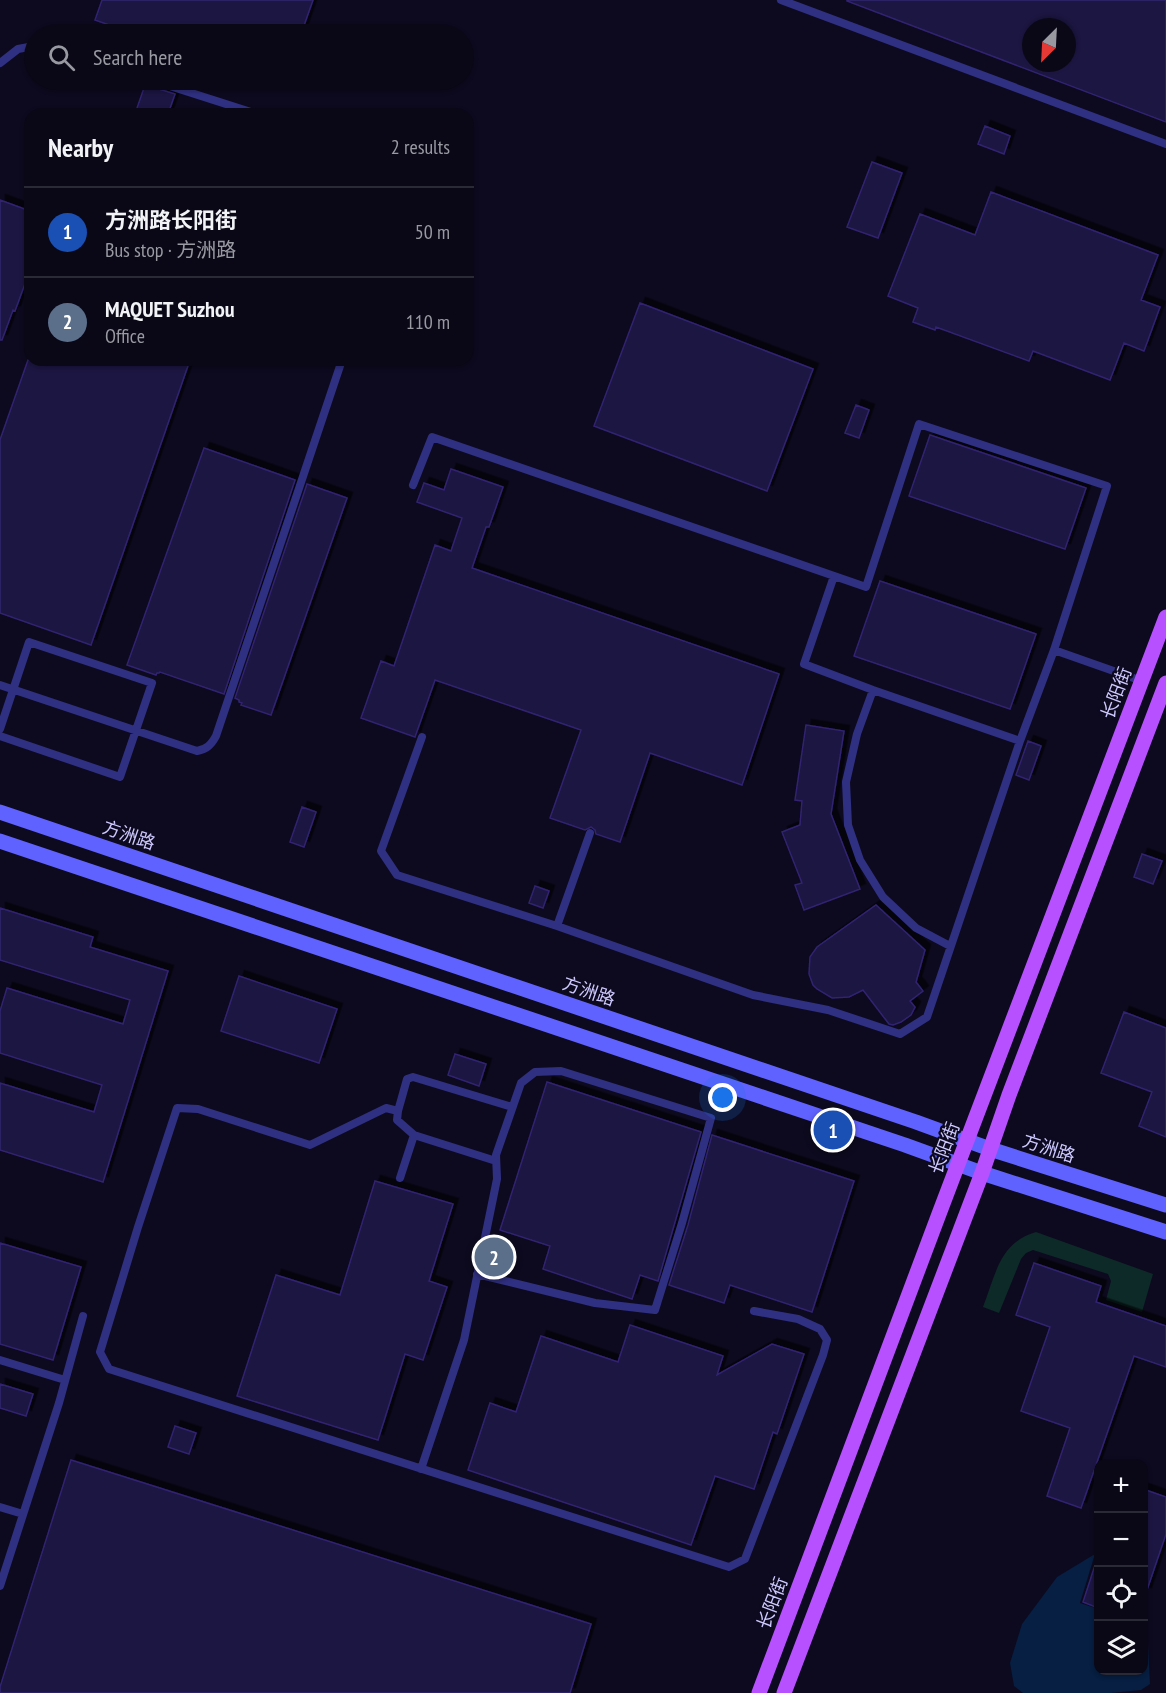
<!DOCTYPE html>
<html lang="en">
<head>
<meta charset="utf-8">
<style>
	body { margin:0; font-family:"PT Sans Narrow","Noto Sans SC",sans-serif; background:#131120; color:#f1f3f6 }
	.controls { position:absolute; right:18px; bottom:18px; display:grid; overflow:hidden; border-radius:12px; box-shadow:0 2px 4px #0004 }
	.controls button { width:54px; height:54px; display:grid; place-items:center; padding:0; border:0; border-bottom:2px solid #2a2936; background:#0a0817; color:#f1f3f6; font:30px sans-serif }
	.compass { position:absolute; left:1022px; top:18px; width:54px; height:54px; border-radius:50%; background:#0a0817; box-shadow:0 2px 4px #0004; rotate:204deg }
	.you { position:absolute; left:723px; top:1098px; width:21px; height:21px; margin:-15px; border:4px solid #fff; border-radius:50%; background:#1a73e8; box-shadow:0 0 0 9px #1a73e833 }
	.badge { display:grid; place-items:center; width:39px; height:39px; border-radius:50%; background:#1a73e8; color:#fff; font-size:20px; font-weight:700 }
	.pin { position:absolute; translate:-50% -50%; border:3px solid #fff; box-shadow:0 2px 6px #0006 }
	.list { margin:0; padding:0; list-style:none }
	h2 { display:flex; justify-content:space-between; align-items:center; height:78px; margin:0; padding:0 24px; font-size:26px }
	h2 small { font-size:20px; font-weight:400; color:#999aa1 }
	.list li { display:grid; grid-template-columns:39px 1fr auto; gap:18px; align-items:center; box-sizing:border-box; height:90px; padding:0 24px; border-top:2px solid #2a2936 }
	.list b { display:block; font-size:22px; white-space:nowrap }
	.list p { margin:0; font-size:20px; white-space:nowrap; color:#999aa1 }
	.list em { font-size:20px; font-style:normal; color:#999aa1 }
	.icon { flex:none; width:33px; height:33px; fill:none; stroke:currentColor; stroke-width:2; stroke-linecap:round; stroke-linejoin:round }
	.map { position:relative; flex:none; width:1166px; height:1693px; overflow:hidden }
	.search { position:absolute; background:#0a0817; box-shadow:0 2px 4px #0004; left:24px; top:24px; width:450px; height:66px; display:flex; align-items:center; gap:15px; box-sizing:border-box; padding:0 21px; border-radius:33px; color:#999aa1; font-size:22px }
	.panel { position:absolute; background:#0a0817; box-shadow:0 2px 4px #0004; left:24px; top:108px; width:450px; height:258px; border-radius:18px }
	.map>svg:first-child { display:block }
	.green { fill:#0d2a28 }
	.water { fill:#061f42 }
	.building { fill:#1c1442; stroke:#302471; stroke-width:1.5; fill-rule:evenodd; filter:url(#shadow) }
	.lines { fill:none; stroke-linecap:round; stroke-linejoin:round }
	.lane { stroke:#303083; stroke-width:8 }
	.secondary { stroke:#6062ff; stroke-width:15 }
	.primary { stroke:#b750ff; stroke-width:15 }
	.labels { text-anchor:middle; dominant-baseline:central; stroke-width:4.5; stroke-linejoin:round; paint-order:stroke }
	.street-label { font-size:18px; fill:#cdc9ff; stroke:#0d0a1f }
</style>
</head>
<body>
<div class="map">
<svg width="1166" height="1693" viewBox="0 0 1166 1693">
	<defs>
		<filter id="shadow"><feDropShadow dx="5.5" dy="-5.5" stdDeviation="0" flood-color="#0009"/></filter>
	</defs>
	<rect width="100%" height="100%" fill="#0d0a1f"/>
	<path class="green" d="M1036,1232l117,42 -11,38 -36,-12 5,-19 -3,-7 -75,-24 -7,3 -5,6 -22,54 -16,-6c13,-33 16,-64 53,-75z"/>
	<path class="water" d="M1095,1554l-15,49 18,6v61h46v-59l2,-7 4,80 -9,6 -30,3h-88l-9,-7 -4,-23 12,-39 35,-47z"/>
	<path class="building" d="M102,0h211l-12,34h-166l-40,-14z
		M847,0h319v122l-319,-121zM1031,27h36v36h-36z
		M146,82l3,4 26,8 -7,20h-33z
		M985,126l25,10 -6,18 -26,-10z
		M872,162l30,11 -24,65 -31,-11z
		M991,192l167,63 -17,45 19,7 -16,44 -20,-8 -14,37 -77,-29 -4,10 -93,-34 -1,3 -22,-8 5,-14 -30,-12 32,-82 55,21z
		M0,200l30,11v59l-15,41 -2,-1 -11,30h-2z
		M640,303l173,66 -46,122 -173,-65z
		M28,360h162l-99,285 -91,-32v-173z
		M856,405l13,5 -10,28 -14,-5z
		M930,435l156,53 -21,61 -156,-53z
		M204,448l91,32 -71,214 -64,-22 -1,1h-2l-1,2 -29,-10z
		M451,469l52,18 -14,40h-3l-14,41 307,106 -37,111 -92,-32 -30,89 -24,-8 -1,-4 -4,-3 -6,3 -35,-12 31,-88 -146,-50 -20,57 -54,-19 20,-57 13,5 41,-121 16,6 11,-33 -45,-16 7,-19 20,7z
		M307,484l40,14 -76,217 -30,-10 1,-2 -3,-1v-2l-4,-2z
		M880,581l156,53 -26,75 -156,-53z
		M806,725l38,6 -13,83 29,75 -56,21 -9,-25 7,-2 -20,-51 18,-7 2,-24 -7,-1z
		M1028,741l13,5 -12,34 -13,-5z
		M302,807l14,5 -12,35 -14,-5z
		M1142,854l20,7 -9,23 -19,-7z
		M535,886l14,5 -6,17 -14,-5z
		M876,905l49,45 -9,32 7,9 -13,10 5,6 -4,8 -10,7 -8,3 -4,-1 -26,-34 -14,7 -17,1 -15,-9 -4,-4 -4,-11 1,-17 7,-10z
		M0,908l93,29 -3,10 78,24 -65,211 -103,-32v-67l94,29 8,-27 -102,-32v-42l7,-23 116,36 7,-24 -130,-40z
		M239,976l98,33 -18,54 -98,-32z
		M1124,1012l42,16v109l-27,-11 13,-34 -51,-19z
		M455,1054l31,10 -7,22 -31,-11z
		M547,1082l154,50 -43,149 -18,-6 -8,24 -89,-30 7,-23 -50,-16z
		M712,1135l142,46 -42,131 -82,-27 -6,18 -55,-18 19,-60z
		M375,1181l78,23 -24,77 18,6 -24,73 -18,-6 -27,86 -141,-44 39,-121 64,20z
		M0,1243l81,24 -28,93 -53,-16z
		M1034,1263l67,23 -5,16 70,24v41l-32,-11 -53,152 -34,-12 23,-68 -49,-17 29,-84 -34,-12z
		M630,1325l93,31 -6,19 55,-31 32,10 -27,80 -4,-2 -19,57 -39,-13 -24,69 -223,-75 22,-67 26,9 25,-76 77,26z
		M0,1384l33,10 -7,22 -26,-8z
		M175,1426l21,7 -7,21 -21,-7z
		M71,1460l520,164 -21,69h-570v-6z
		M1143,1489l23,8v37l-20,59h-3z
		M1096,1562l2,1v45l-15,-6z"/>
	<g class="lines">
		<path class="lane" d="M781,0l385,144
			M0,63l18,-14 16,-3
			M151,80l106,34
			M413,485l19,-48 434,150 53,-163 188,62 -53,164 -34,91 -93,276 -27,17 -72,-24 -75,-15 -196,-69 -160,-51 -16,-24 41,-114
			M834,576l-30,88 69,26 147,51
			M1054,650l88,31
			M0,685l197,66c10,-2 14,-6 19,-15l126,-376
			M873,690l-16,44 -11,48 2,43 12,35 23,37 33,31 34,18
			M0,729l29,-87 123,41 -32,94 -120,-41
			M557,926l33,-93
			M398,1111l-12,-3 -76,37 -112,-36 -21,-1 -39,119 -38,125 9,17 620,198 16,-8 78,-204 4,-15 -7,-11 -22,-10 -44,-8
			M496,1161l-82,-26 -17,-15 1,-9 9,-32 6,-2 99,30
			M400,1178l14,-43
			M0,1360l65,20
			M421,1469l43,-129 33,-161 -1,-24 25,-72 14,-11 26,-1 150,47 -29,105 -27,87 -60,-7 -118,-29
			M0,1507l23,7
			M0,1586l59,-183 24,-87"/>
		<path class="secondary" d="M0,812l916,310 74,27 176,56
			M0,841l905,304 77,28 184,59"/>
		<path class="primary" d="M759,1693l180,-479 227,-597
			M784,1693l198,-520 27,-78 157,-412"/>
	</g>
	<g class="labels">
		<g class="street-label">
			<text transform="translate(1116 693) rotate(-69)">长阳街</text>
			<text transform="translate(129 835) rotate(19)">方洲路</text>
			<text transform="translate(589 991) rotate(19)">方洲路</text>
			<text transform="translate(944 1148) rotate(-69)">长阳街</text>
			<text transform="translate(1049 1148) rotate(18)">方洲路</text>
			<text transform="translate(772 1603) rotate(-69)">长阳街</text>
		</g>
	</g>
</svg>
<div class="controls">
<button>+</button>
<button>−</button>
<button><svg class="icon" aria-label="locate" viewBox="0 0 24 24"><circle cx="12" cy="12" r="6"/><path d="M12 2v4M12 18v4M2 12h4M18 12h4"/></svg></button>
<button><svg class="icon" aria-label="layers" viewBox="0 0 24 24"><path d="M12 4l9 5-9 5-9-5zM3 14l9 5 9-5"/></svg></button>
</div>
<svg class="compass" viewBox="-18 -18 36 36"><path d="M0-13l5 13h-10z" fill="#e53935"/><path d="M0 13l5-13h-10z" fill="#999aa1"/></svg>
<div class="you"></div>
<div class="pin badge" style="left:833px;top:1130px;background:#1a4fb4">1</div>
<div class="pin badge" style="left:494px;top:1257px;background:#5c6f8a">2</div>
<div class="search"><svg class="icon" aria-label="search" viewBox="0 0 24 24"><circle cx="10" cy="10" r="6"/><path d="M15 15l6 6"/></svg>Search here</div>
<section class="panel">
<h2>Nearby<small>2 results</small></h2>
<ul class="list">
<li><span class="badge" style="background:#1a4fb4">1</span><div><b>方洲路长阳街</b><p>Bus stop · 方洲路</p></div><em>50 m</em></li>
<li><span class="badge" style="background:#5c6f8a">2</span><div><b>MAQUET Suzhou</b><p>Office</p></div><em>110 m</em></li>
</ul>
</section>
</div>
</body>
</html>
